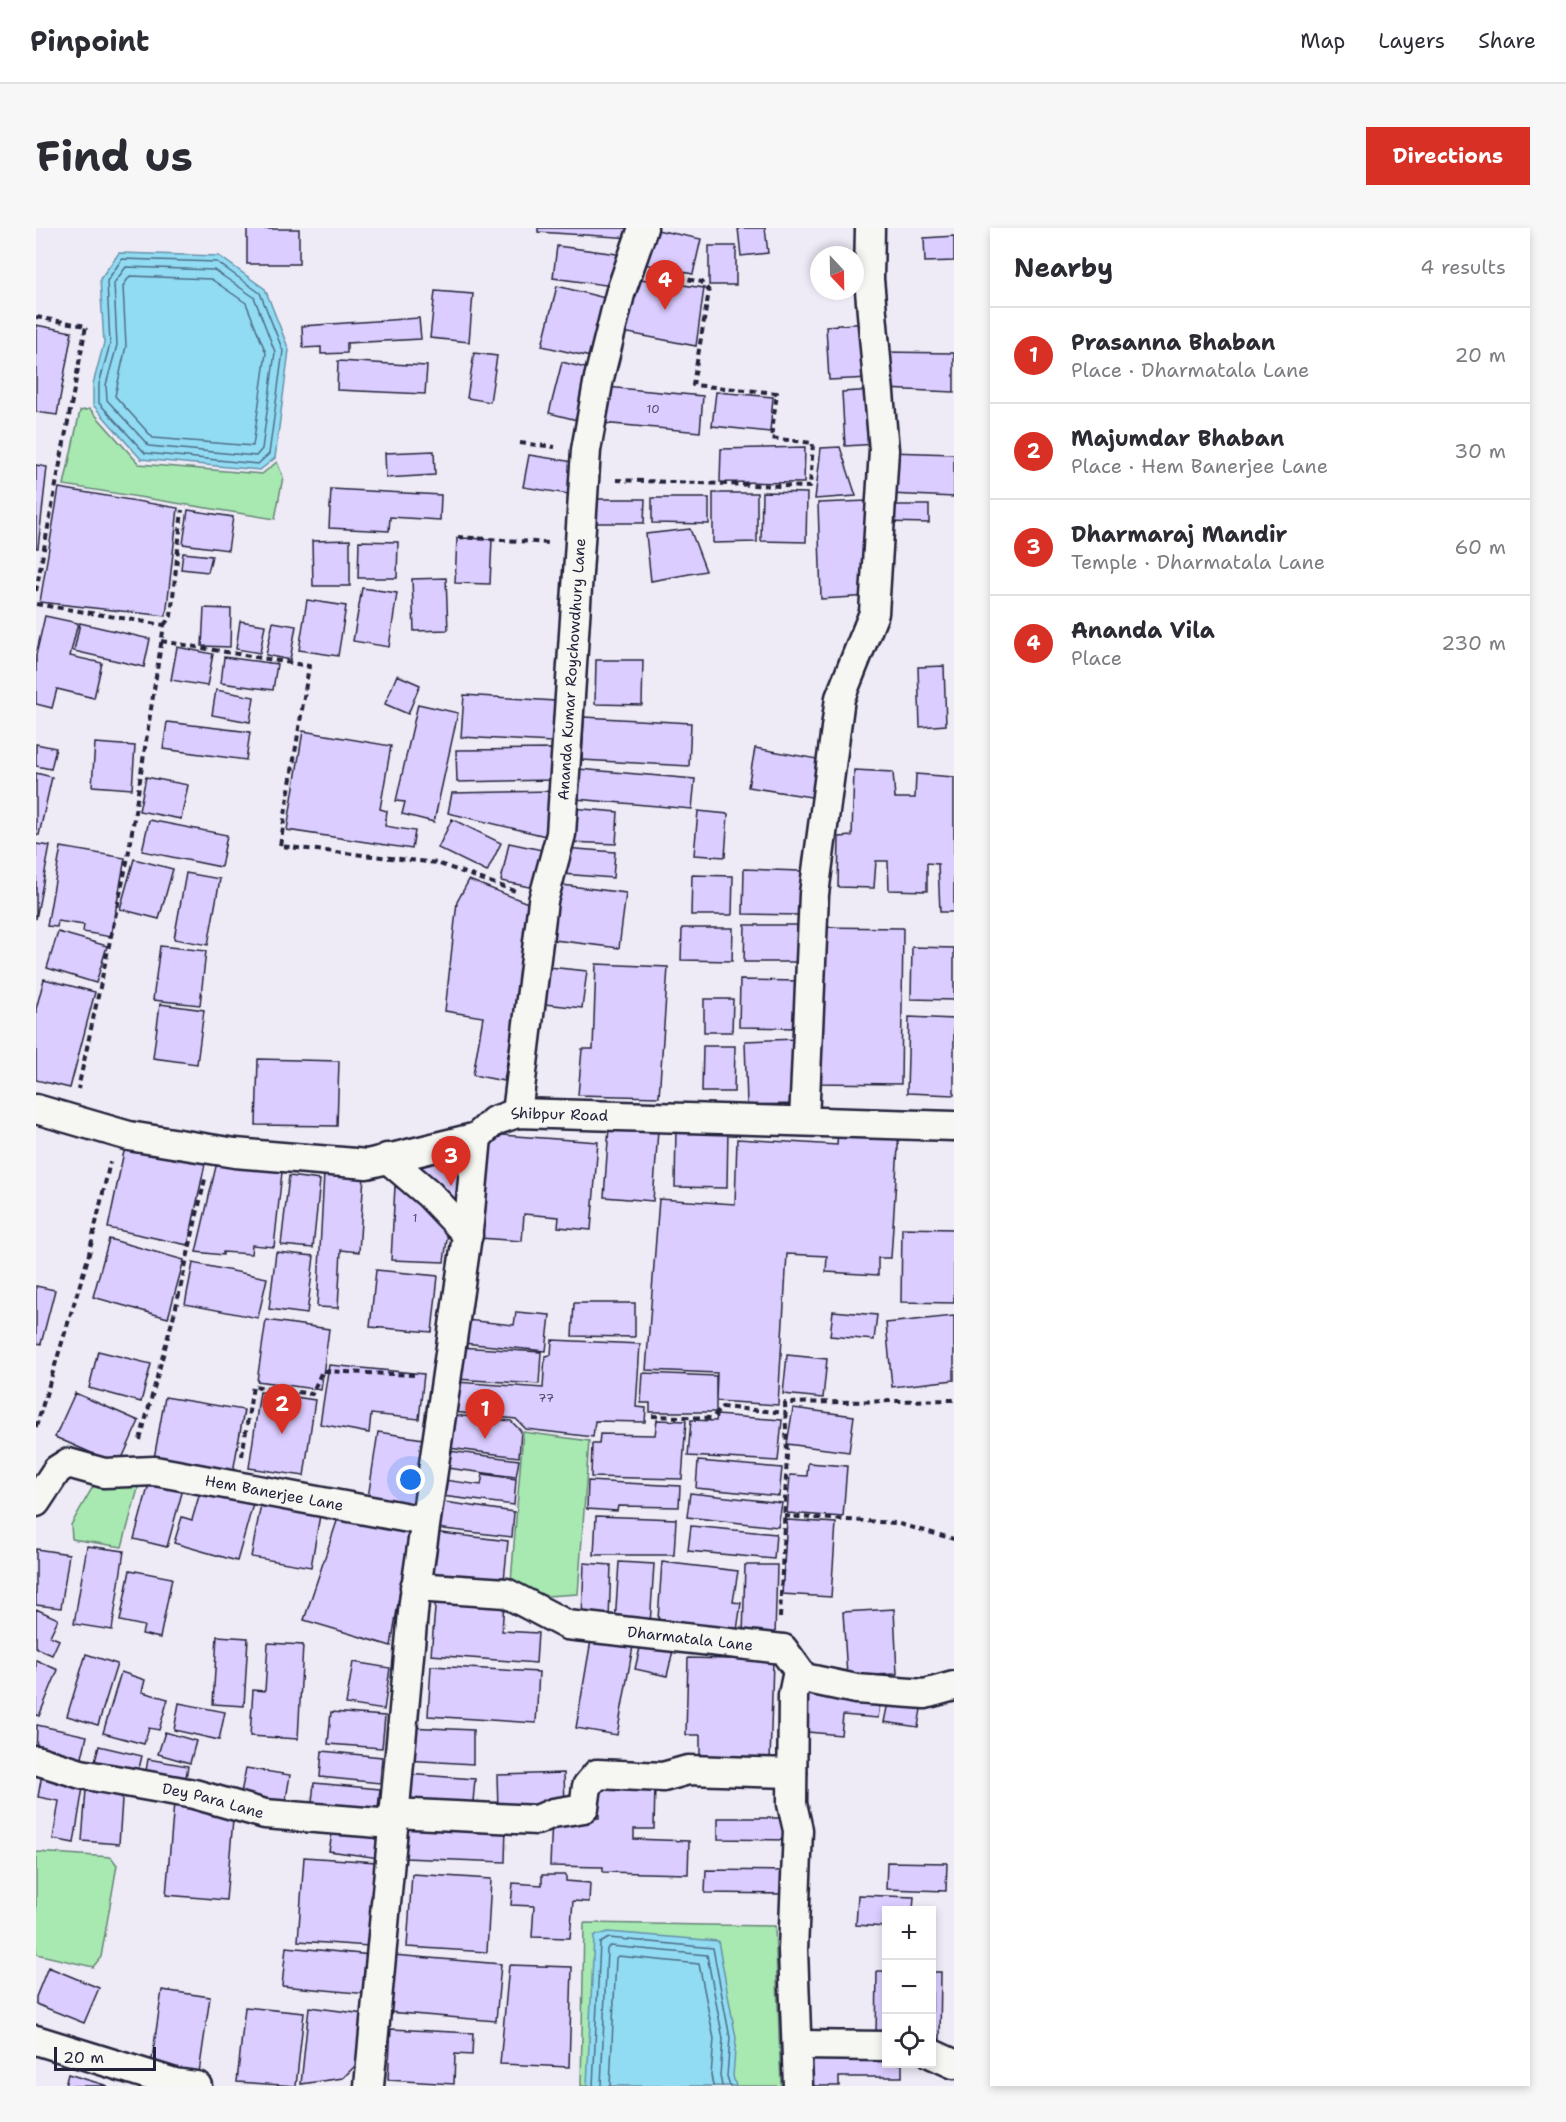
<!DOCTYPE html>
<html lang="en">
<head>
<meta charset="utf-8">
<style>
	body { margin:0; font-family:"Shantell Sans",sans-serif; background:#f7f7f7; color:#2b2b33 }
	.controls { position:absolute; right:18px; bottom:18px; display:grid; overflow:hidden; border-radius:0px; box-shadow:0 3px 9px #0003 }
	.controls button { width:54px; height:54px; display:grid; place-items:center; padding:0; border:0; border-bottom:2px solid #e1e1e2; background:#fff; color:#2b2b33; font:30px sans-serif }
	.compass { position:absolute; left:774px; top:18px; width:54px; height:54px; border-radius:50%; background:#fff; box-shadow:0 3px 9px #0003; rotate:158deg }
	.scale { position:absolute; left:18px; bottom:15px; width:102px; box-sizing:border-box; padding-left:6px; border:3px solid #22223b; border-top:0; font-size:16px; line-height:21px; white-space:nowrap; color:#22223b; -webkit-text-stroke:4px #f6f6f2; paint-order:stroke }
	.you { position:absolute; left:375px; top:1252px; width:21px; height:21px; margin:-15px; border:4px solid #fff; border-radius:50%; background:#1a73e8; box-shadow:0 0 0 9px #1a73e833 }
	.badge { display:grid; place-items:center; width:39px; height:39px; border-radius:50%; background:#d93025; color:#fff; font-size:20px; font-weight:700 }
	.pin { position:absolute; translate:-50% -50px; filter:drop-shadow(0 2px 3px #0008) }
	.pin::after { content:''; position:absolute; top:32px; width:21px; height:18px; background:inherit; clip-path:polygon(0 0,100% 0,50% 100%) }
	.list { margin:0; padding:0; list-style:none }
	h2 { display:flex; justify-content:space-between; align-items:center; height:78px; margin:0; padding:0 24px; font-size:26px }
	h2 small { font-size:20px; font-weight:400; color:#7c7c81 }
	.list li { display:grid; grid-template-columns:39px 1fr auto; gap:18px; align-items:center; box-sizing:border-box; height:96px; padding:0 24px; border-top:2px solid #e1e1e2 }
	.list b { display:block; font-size:22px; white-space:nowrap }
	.list p { margin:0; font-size:20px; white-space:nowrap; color:#7c7c81 }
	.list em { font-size:20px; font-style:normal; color:#7c7c81 }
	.icon { flex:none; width:33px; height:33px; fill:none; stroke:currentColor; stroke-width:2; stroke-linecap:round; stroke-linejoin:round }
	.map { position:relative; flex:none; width:918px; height:1858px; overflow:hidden; border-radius:0px }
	header { display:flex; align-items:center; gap:36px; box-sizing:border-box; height:84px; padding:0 30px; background:#fff; border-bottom:2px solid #e1e1e2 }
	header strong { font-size:28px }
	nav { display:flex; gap:33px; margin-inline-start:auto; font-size:21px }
	.intro { display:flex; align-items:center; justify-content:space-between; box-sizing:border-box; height:144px; padding:0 36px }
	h1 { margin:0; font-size:42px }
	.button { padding:15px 27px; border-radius:0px; background:#d93025; color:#fff; font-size:21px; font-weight:700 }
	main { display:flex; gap:36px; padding:0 36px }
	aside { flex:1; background:#fff; border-radius:0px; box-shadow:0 3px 9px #0003 }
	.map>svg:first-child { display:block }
	.green { fill:#a8e8b1; stroke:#658576; stroke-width:1.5 }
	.water { fill:#91dcf3; stroke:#6592a9; stroke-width:1.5 }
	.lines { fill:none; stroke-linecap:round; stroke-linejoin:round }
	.shore { stroke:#4e6c85; stroke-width:1.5 }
	.building { fill:#dbcdff; stroke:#22223b; stroke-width:1.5 }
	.street-casing { stroke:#22223b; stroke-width:33 }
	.path { stroke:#22223b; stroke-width:4; stroke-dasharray:6 4.5; stroke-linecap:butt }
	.street { stroke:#f6f6f2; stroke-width:28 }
	.labels { text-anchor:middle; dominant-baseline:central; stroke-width:4.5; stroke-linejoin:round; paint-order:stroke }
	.number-label { font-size:12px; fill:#504d6c }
	.street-label { font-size:15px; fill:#22223b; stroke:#f6f6f2 }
</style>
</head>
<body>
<header>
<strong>Pinpoint</strong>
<nav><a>Map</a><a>Layers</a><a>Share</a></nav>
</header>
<div class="intro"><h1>Find us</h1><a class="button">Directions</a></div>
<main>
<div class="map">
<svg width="918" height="1858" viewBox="0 0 918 1858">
	<rect width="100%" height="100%" fill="#eeeaf6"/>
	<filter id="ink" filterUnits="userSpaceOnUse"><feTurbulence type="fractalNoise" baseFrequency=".0167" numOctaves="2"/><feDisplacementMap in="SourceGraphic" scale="12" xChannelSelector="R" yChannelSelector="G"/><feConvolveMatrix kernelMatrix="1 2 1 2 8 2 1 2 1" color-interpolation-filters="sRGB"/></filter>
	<g filter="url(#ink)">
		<path class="green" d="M54,181l49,55 123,10 15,-12 6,15 -8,42 -211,-34 16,-74z
			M487,1204l66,9 -11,153 -32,2 -35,-14z
			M59,1255l44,2 -17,62 -50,-8 -1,-14z
			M0,1624l75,5 6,8 -16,92 -8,10 -57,-13z
			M548,1695l191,3 6,160h-200z"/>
		<path class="water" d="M83,25l100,3 46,33 24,61 -14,108 -15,12 -119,-11 -48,-54v-21l11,-41 -4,-64z
			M572,1704l110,9 18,97 -3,38 3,10h-149l7,-150z"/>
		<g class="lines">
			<path class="shore" d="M86,31l95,3 43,31 23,58 -14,103 -11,10 -113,-11 -46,-50v-19l11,-40 -3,-63z
				M90,39l88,3 40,27 21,55 -13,97 -6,7 -107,-10 -42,-46 -1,-15 11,-40 -3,-62z
				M94,48l81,3 35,24 20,50 -13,93 -100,-8 -38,-42 11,-50 -3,-60z
				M557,1858l7,-143 9,-5 104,10 17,90 -3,38 3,10
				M565,1858l6,-137 3,-3 97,9 16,84 -3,36 2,11
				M574,1858l6,-128 2,-2 81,8 15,75 -3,36 2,11"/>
		</g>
		<path class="building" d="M502,0h98l-3,10 -95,-6z
			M702,0h27l3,25 -27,3z
			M211,1h52v35h-52z
			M616,1l49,10 -8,35 -49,-10z
			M918,8v25l-29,1 -1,-24z
			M521,18l60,8 -4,32 -60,-8z
			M673,18h27v39h-27z
			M604,51l64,9 -8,58 -73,-14z
			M521,58l52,13 -14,59 -53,-12z
			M399,63l38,3 -4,48 -39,-4z
			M383,90l2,21 -74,4v10l-26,1v-7l-18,1 -1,-22z
			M832,95l3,55 -42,2 -3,-54z
			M0,97l36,7 -15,83 -21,-3z
			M847,124l71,1v39l-70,-3z
			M438,125l23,3 -7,46 -23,-4z
			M302,133l89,5 -2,28 -88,-4z
			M526,134l31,8 -12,51 -32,-8z
			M570,159l97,9 -3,36 -98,-9z
			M839,162l3,54 -33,2 -3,-54z
			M680,164l57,5 -3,35 -58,-6z
			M769,219l-1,36 -84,-1 1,-33z
			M804,219l16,49 -41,3 6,-51z
			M398,223l1,24 -49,3 -1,-25z
			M853,224l65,2v43l-65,-3z
			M493,227l45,7 -6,32 -45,-7z
			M0,237l11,2 -9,81h-2z
			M23,260l119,20 -12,108 -126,-14z
			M295,261l110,6 -1,25 -50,-3 -1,14 -60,-3z
			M726,264l45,1 -1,49 -45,-1z
			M677,265h44v49l-44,1z
			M616,270h57v26l-57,-1z
			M558,271h51l-1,24h-51z
			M832,273l3,95 -50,3 -3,-96z
			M849,277h44v18l-45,-1z
			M152,282l45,7 -5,33 -45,-6z
			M654,301l16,42 -55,10 -5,-47z
			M421,310l35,1 -2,45 -35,-1z
			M314,312v46h-37l-1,-45z
			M323,313l39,1 -1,36h-39z
			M147,325l29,3 -4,16 -27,-3z
			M410,350l2,52 -34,1 -2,-52z
			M326,360l35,5 -8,54 -36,-6z
			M271,372l39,6 -8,50 -39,-6z
			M168,380l27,1 -1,38 -28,-1z
			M9,388l33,7 -8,33 32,7 -8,35 -37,-9 -5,19 -16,-4v-49z
			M204,393l25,4 -5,28 -24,-4z
			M237,394l23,4 -6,34 -24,-5z
			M44,395l70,16 -6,28 -70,-16z
			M141,419l36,7 -6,32 -36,-6z
			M188,429l53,7 -4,26 -52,-7z
			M560,432h47l-1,45 -47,-1z
			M908,438l2,59 -26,2 -2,-60z
			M361,447l23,10 -12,29 -23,-10z
			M180,462l38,7 -4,25 -38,-7z
			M428,467l91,6 -3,41 -91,-5z
			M382,476l40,9 -24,109 -32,-8 3,-12 -9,-1z
			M548,489l107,6 -2,43 -107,-6z
			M131,494l83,10 -4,28 -83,-11z
			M267,503l88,15 -11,63 7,2 -2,15 30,5 -3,18 -125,-19z
			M59,515l40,3 -3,43 -40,-3z
			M0,516l20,4 -5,21 -15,-3z
			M719,520l68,12 -6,38 -69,-11z
			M518,521v31l-97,2 -1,-32z
			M542,541l117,10 -3,30 -116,-10z
			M818,542l39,2 2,26h20l1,-24 38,3v135h-14l-2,-48 -11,-1v28l-38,-1 -1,-29h-12l-2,27 -36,-1 1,-50 13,-1z
			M0,545l16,4 -13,58 -3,-1z
			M110,549l42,8 -7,34 -42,-8z
			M515,563l-5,45 -98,-23 4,-20z
			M535,580l47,4 -2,32 -47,-2z
			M662,583l30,3 -3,43 -31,-2z
			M416,591l49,24 -14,29 -49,-24z
			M113,592l78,15 -6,32 -79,-16z
			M473,615l38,8 -8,38 -38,-8z
			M0,616l14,2 -14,73z
			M25,619l64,11 -14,79 -28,-5 1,-7 -26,-4 -1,6 -10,-1z
			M528,620l51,4 -2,26 -51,-4z
			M98,631l39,10 -14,50 -39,-10z
			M708,641l57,2 -2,44 -56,-1z
			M150,645l34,6 -12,66 -34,-6z
			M656,647l41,1 -1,39h-41z
			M433,652l64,25 -29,176 -31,-6 10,-58 -38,-6 12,-109z
			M518,656l72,9 -7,55 -73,-9z
			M709,697h56v37h-57z
			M781,699l86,1 -2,156 -87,-1z
			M646,700h51l-1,33 -51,-1z
			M22,704l49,14 -11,37 -49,-15z
			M124,718l46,5 -6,54 -47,-5z
			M876,719l42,1v52l-43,-1z
			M560,736l72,3 -9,130 -81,-2 4,-46h11z
			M503,738l48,5 -5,37 -47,-5z
			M8,751l51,13 -25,96 -34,-8v-71z
			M704,752l60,1 -2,47 -59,-1z
			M668,771h29l-1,33h-28z
			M124,776l44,6 -7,54 -44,-6z
			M873,789l45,2v76l-47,-2z
			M762,811l2,65 -53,1 -2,-64z
			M667,818h32l-1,46h-32z
			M222,831l81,2 -2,65 -81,-1z
			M573,899l49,3 -5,71 -49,-4z
			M640,899h52l-1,61 -52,-1z
			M802,900l61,3 -8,127h-13v17l-52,-3 1,-16 -40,-2 -9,151 -62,-4 1,-28 -71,-3 13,-171 76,5 2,-65 100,6z
			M452,906l110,8 -7,88 -33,-3 1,-10 -35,-3 -2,27 -42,-3z
			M90,914l80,17 -18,86 -80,-17z
			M432,922l-4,60 -54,-49z
			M181,934l65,10 -8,75 -22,-2 -1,9 -28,-2v3l-27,-3z
			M288,945l40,2 -5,77 -18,-2 -3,58 -21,-1z
			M253,948l31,4 -7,68 -32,-3z
			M359,958l29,18 24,28 -4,30 -53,-2z
			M866,1000l52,1v74l-53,-1z
			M73,1011l75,21 -16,58 -75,-21z
			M240,1024l38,4 -7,58 -38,-5z
			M157,1035l74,15 -9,40 -73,-14z
			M340,1042l62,6 -6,56 -62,-5z
			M0,1058l19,4 -14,54 -5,-1z
			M538,1075h61v34l-63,-1z
			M797,1083l44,4 -3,25 -44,-4z
			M480,1084l34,3 -4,36 -83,-8 3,-23 48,5z
			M918,1088v64l-62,7 -6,-64z
			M230,1092l63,9 -8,61 -64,-9z
			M516,1112l88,4 -4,63 10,1 -1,14 -50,-1 -2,16 -67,-8 -10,-10 -62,-7 2,-30 87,6 2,-32 6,-1z
			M422,1119l83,5 -2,32 -83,-5z
			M62,1123l53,13 -10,38 -52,-14z
			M751,1127l40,4 -4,39 -40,-4z
			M293,1137l95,9 -5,45 -48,-5 -2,19 -49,-9z
			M607,1145l73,3v36h-66v-9h-9z
			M224,1164l55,8 -11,76 -55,-8z
			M39,1165l64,28 -20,44 -64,-28z
			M129,1169l79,13 -12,68 -79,-14z
			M757,1180l61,8 -5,36 -62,-8z
			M417,1187l58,6 10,10 -2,26 -70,-9z
			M681,1187l65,5 -4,41 -90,-5 3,-36 25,1z
			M621,1192l29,1 -4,58 -91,-2 1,-33h7l1,-10 55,1z
			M342,1204l45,7 -10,66 -45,-7z
			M413,1223l70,9 -3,17 -69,-9z
			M662,1233l84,7 -3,28 -83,-8z
			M772,1235l39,3 -4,51 -56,-4 3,-38 17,1z
			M447,1246l33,5 -2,26 -72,-9 2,-16 37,5z
			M114,1252l33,9 -16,58 -33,-8z
			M552,1253l92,5 -1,21 -61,-1 -1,5 -30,-2z
			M165,1261l52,15 -16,57 -63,-18 8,-26 10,3z
			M654,1265l92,10 -4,24 -91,-10z
			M401,1273l77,11 -2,25 -76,-9z
			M225,1276l59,11 -9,52 -60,-10z
			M560,1288l80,3 -2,36h-80z
			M302,1290l72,11 -19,117 -87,-26z
			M751,1292l49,3 -5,74 -49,-3z
			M655,1298l85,8 -2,25 -86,-8z
			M397,1304l75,9 -5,49 -76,-7z
			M51,1318l37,5 -12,79 -38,-6z
			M0,1321l33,5 -8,54 -25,-3z
			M583,1334l35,2 -4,61 -35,-1z
			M626,1334l76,9 -5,31 8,1 -4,27 -79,-11z
			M548,1335l27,2 -2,55 -27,-1z
			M709,1337h32l-2,72 -32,-1z
			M94,1342l42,8 -12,60 -18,-4 2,-8 -24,-5z
			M400,1369l68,5 -2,29 36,2 -2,30 -105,-8z
			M0,1381l22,10 -8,17 9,4 -7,15 -16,-7z
			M858,1381l3,65 -50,2 -4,-64z
			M556,1406l42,7 -17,94 -41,-7z
			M607,1407l32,7 -8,34 -32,-7z
			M181,1408l31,2 -4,68 -31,-2z
			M232,1415l35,2 -5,94 -48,-3 3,-46 12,1z
			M50,1426l31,10 -19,61 -31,-9z
			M652,1430l85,2 -3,103 -70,-7v-21h-14z
			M0,1432l22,10 -19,46 -3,-1z
			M317,1434l37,6 -6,42 -38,-6z
			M395,1438l108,6 -3,51 -108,-7z
			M85,1444l24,8 -3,12 26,7 -9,31 -10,-2 -5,16 -41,-11z
			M764,1462l81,8 -3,20 -35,-3 -2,20 -45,-4z
			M853,1470l33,5 -4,24 -34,-5z
			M143,1475l46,9 -6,28 -45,-10z
			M295,1484l54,4 -3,32 -54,-4z
			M1,1497l50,11 -7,30 -44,-11z
			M371,1499l66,3v34l-68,-4z
			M129,1504l31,9 -6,22 -32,-9z
			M63,1518l43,10 -6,25 -44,-8z
			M286,1523l60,6 -2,26 -60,-6z
			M112,1531l40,7 -4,23 -40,-6z
			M210,1540l44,7 -6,36 -45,-8z
			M528,1545l1,35 -67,2 -1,-35z
			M6,1546l42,7 -10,62 -21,-4 6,-38 -21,-4z
			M370,1546l69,5 -3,34 -69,-5z
			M51,1549l36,8 -4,59 -37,-3z
			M278,1555l66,6 -3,29 -66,-6z
			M563,1556l56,1 -1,44h-20v10l55,2 -1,33 -85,-2v-5l-53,-1 2,-49 47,1z
			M138,1575l60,5 -8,92 -60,-5z
			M682,1590h72v22l-72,-1z
			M370,1593l100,4 -1,37 -101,-4z
			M298,1594l49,6 -4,30 -50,-7z
			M268,1629l72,5 -7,84 -71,-5z
			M851,1634l60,1 -1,28 -60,-2z
			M670,1642l80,1 -1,23 -80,-1z
			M376,1646l79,5 -4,73 -80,-5z
			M506,1647h24v6l24,2 -1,19 -16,-1 -3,37 -38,-1 2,-31 -23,-1 2,-22 29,2z
			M822,1667l56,2 -1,13h-27v17l-30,-2z
			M250,1719l86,8 -4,39 -86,-8z
			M357,1727l108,9 -5,57 -108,-9z
			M473,1737l63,2 -3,100 -69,-3z
			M12,1739l51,21 -15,35 -48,-19v-7z
			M841,1743h9v68h-10z
			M896,1744h9l-1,67h-8z
			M126,1762l48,7 -11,76 -48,-7z
			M209,1779l59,6 -8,73 -59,-4z
			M273,1779l55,7 -3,46 -18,18 -42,6z
			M355,1801l82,4 -1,22 -17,-1 -1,30 -66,-4z
			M850,1822v14h16v13h-63v9h-32v-35z
			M32,1846l40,12h-43z"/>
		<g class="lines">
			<defs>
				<g id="street">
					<path id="s1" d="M0,881l93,27 106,17 132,11 110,-27 17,-16 23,-8 437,13"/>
					<path id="s2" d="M481,885l26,-212 18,-67 25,-384 13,-72 21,-84 23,-66"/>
					<path d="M768,893l10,-227 26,-196 34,-85 10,-163 -15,-171 1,-51"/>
					<path d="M351,930l42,36 39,41"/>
					<path id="s3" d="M0,1274l21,-32 11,-7 36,10 51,-2 270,50"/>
					<path id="s4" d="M379,1359l91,6 61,32 216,24 21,29 52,11 69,5 29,-8"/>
					<path id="s5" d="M0,1532l45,14 113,20 71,20 127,10"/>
					<path d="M357,1585l144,7 16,-7 31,-5 3,-22 10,-12 66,3 25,-7 104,3"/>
					<path d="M0,1812l139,43 22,3"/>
					<path d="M761,1817l89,1"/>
					<path d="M896,1826l22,10"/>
					<path d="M333,1858l45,-484 55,-380 8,-85"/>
					<path d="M762,1858l-5,-136 5,-120 -6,-26 1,-109 5,-24"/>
				</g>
			</defs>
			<use href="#street" class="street-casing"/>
			<path class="path" d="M0,89l50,9 -50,265
				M484,215l35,4
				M580,252l194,7 3,-44 -42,-5 6,-45 -84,-8 16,-94 -7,-9 -42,-8
				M422,309l91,6
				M0,376l128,21 -36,232 -50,232
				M128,397l7,-9 11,-106
				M125,413l148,25 -29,180 157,17 78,28
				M616,1188l60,2 10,-11 64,6
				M0,1199l52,-169 22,-96
				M104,1212l36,-133 29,-128
				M206,1228l11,-70 59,8 10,-23 92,4
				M748,1288l112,7 58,16
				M744,1390l7,-164 -2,-51 169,-3"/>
			<use href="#street" class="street"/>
		</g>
	</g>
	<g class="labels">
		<g class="number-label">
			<text x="617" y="181">10</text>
			<text x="379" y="990">1</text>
			<text x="510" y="1170">77</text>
		</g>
		<g class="street-label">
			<text stroke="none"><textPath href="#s2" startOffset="448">Ananda Kumar Roychowdhury Lane</textPath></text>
			<text stroke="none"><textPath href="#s1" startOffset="540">Shibpur Road</textPath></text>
			<text stroke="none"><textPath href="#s3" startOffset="261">Hem Banerjee Lane</textPath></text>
			<text stroke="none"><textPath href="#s4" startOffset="284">Dharmatala Lane</textPath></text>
			<text stroke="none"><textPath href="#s5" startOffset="182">Dey Para Lane</textPath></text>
		</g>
	</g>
</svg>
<div class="controls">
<button>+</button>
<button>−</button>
<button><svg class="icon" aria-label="locate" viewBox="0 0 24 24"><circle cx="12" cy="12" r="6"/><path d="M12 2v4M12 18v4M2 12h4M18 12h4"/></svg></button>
</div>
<svg class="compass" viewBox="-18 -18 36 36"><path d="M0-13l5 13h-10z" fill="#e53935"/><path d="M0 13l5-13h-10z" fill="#7c7c81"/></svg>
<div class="scale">20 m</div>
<div class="you"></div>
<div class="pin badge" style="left:449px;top:1211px">1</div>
<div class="pin badge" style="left:246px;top:1206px">2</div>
<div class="pin badge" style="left:415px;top:958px">3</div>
<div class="pin badge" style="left:629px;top:82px">4</div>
</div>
<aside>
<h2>Nearby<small>4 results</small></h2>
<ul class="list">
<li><span class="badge">1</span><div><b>Prasanna Bhaban</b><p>Place · Dharmatala Lane</p></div><em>20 m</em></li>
<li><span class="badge">2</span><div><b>Majumdar Bhaban</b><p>Place · Hem Banerjee Lane</p></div><em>30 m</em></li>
<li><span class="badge">3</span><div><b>Dharmaraj Mandir</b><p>Temple · Dharmatala Lane</p></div><em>60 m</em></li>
<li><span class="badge">4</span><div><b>Ananda Vila</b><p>Place</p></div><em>230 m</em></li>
</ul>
</aside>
</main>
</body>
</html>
